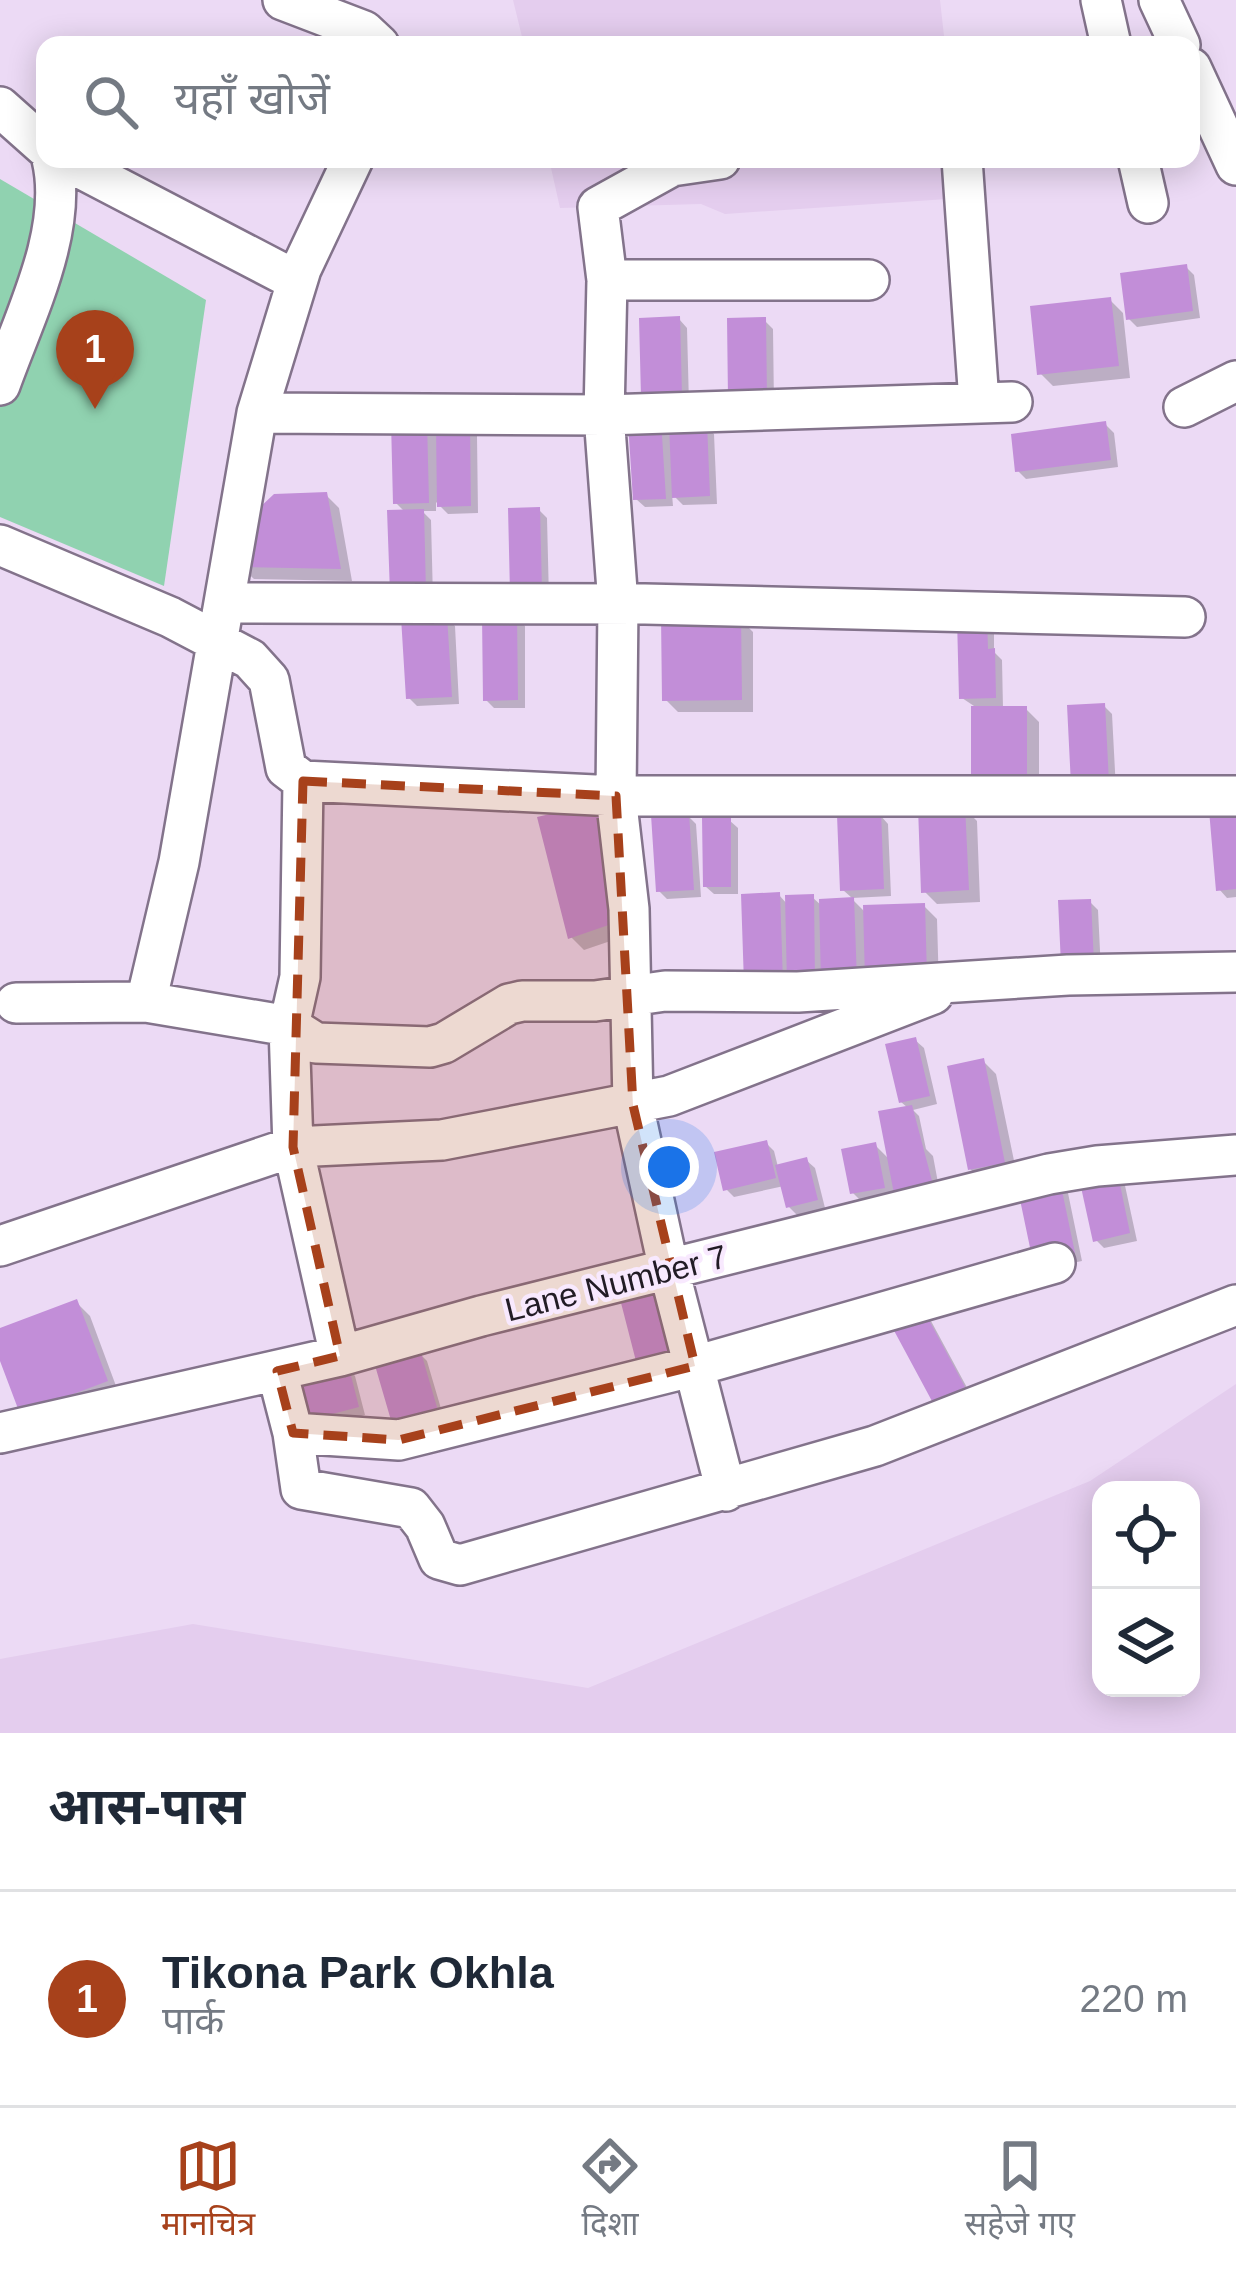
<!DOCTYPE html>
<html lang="hi">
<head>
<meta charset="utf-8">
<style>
	body { margin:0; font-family:Helvetica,"Noto Sans Devanagari",sans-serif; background:#f6f6f7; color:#1f2937 }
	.controls { position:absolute; right:36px; bottom:36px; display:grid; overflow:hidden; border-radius:24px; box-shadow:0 6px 30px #0003 }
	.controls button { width:108px; height:108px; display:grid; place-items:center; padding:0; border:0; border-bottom:3px solid #e0e1e3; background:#fff; color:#1f2937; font:60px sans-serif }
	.you { position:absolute; left:669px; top:1167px; width:42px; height:42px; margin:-30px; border:9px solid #fff; border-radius:50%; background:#1a73e8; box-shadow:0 0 0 18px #1a73e833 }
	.badge { display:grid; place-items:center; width:78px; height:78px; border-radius:50%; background:#a7411b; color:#fff; font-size:39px; font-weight:700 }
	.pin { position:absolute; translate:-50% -99px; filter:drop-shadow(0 3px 6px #0008) }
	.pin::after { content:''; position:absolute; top:63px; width:42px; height:36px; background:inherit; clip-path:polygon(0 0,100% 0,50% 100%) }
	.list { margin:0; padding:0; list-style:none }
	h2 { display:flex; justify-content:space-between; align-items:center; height:156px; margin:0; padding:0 48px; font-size:51px }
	h2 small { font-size:39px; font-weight:400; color:#747a83 }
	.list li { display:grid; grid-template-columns:78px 1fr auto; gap:36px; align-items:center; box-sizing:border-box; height:216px; padding:0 48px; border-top:3px solid #e0e1e3 }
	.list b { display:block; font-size:45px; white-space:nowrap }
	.list p { margin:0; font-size:39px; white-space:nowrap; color:#747a83 }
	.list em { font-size:39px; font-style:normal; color:#747a83 }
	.icon { flex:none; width:66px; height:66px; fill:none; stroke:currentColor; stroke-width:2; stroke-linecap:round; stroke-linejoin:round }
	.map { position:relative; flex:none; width:1236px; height:1733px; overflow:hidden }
	.search { position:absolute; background:#fff; box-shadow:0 6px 30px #0003; left:36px; right:36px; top:36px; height:132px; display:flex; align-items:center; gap:30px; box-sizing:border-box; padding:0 42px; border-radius:24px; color:#747a83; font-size:45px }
	.sheet { height:372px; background:#fff }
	nav { display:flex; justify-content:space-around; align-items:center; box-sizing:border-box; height:168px; border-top:3px solid #e0e1e3; background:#fff; font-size:33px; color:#747a83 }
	nav a { display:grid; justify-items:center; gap:6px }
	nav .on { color:#a7411b }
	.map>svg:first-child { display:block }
	.built { fill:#e4cdee; fill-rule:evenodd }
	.green { fill:#90d2b0 }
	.shadow { fill:#0003 }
	.building { fill:#c28ed8 }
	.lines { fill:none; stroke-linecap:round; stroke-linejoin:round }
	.minor-casing { stroke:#83738b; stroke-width:44 }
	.minor { stroke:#fff; stroke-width:39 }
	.marked { fill:#a7411b; fill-opacity:0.2; stroke:#a7411b; stroke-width:9; stroke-dasharray:24 15; stroke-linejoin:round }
	.labels { text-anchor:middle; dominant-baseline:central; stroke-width:9; stroke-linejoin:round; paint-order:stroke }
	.street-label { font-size:33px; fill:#221c25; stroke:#f8e9fe }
</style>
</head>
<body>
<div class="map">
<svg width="1236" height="1733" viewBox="0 0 1236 1733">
	<rect width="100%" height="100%" fill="#ecdaf5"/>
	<path class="built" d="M513,0h427l5,45h-421z
		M549,159h409l4,39 -237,16 -24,-10 -141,4z
		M1236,1384v349h-1236v-74l193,-35 395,64 502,-207zM1191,1490v198h-90v-198z"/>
	<path class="green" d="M0,179l206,121 -42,286 -164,-69z"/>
	<path class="shadow" d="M1186,267l8,8 6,43 -63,9 -8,-8z
		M1110,300l13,13 7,65 -77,8 -13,-13z
		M679,319l8,9 2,76h-37z
		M764,320l9,9 1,77h-35z
		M659,423l13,13 33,-10 9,8 3,70 -34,1 -11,-11 1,12 -28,1 -9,-8z
		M426,424l13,13 30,-9 8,8 1,77 -30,1 -12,-12v9h-14l9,9 2,79 -32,1 5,-87 -10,-10z
		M1105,424l9,9 4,34 -92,12 -8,-8z
		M326,495l13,13 13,73 -98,-2 -13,-12z
		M539,510l8,8 2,81 -28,1z
		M446,618l9,8 4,78 -42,2 -8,-8z
		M516,618l9,8v82h-31l-8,-8z
		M740,619l13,13v80h-75l-13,-13z
		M986,620l8,8v24l8,8 1,49h23l13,13v83l-65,-13v-86l-12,-8z
		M1104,706l8,8 4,76 -33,2z
		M964,808l13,13 3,81 -43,2 -13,-13z
		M1236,810v87l-9,1 -8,-9z
		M880,815l8,9 3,72 -39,2 -9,-8z
		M688,816l8,8 5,73 -34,2 -9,-9z
		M541,819l96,113 -53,18 -13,-13z
		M729,820l9,8v66h-24l-9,-8z
		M779,895l9,10 24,-8 10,9 31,-6 13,13 58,-7 13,13 2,70 -183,2z
		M1090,902l8,8 3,61 -28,1z
		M915,1040l9,8 13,56 -24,6 6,6 7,33 7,7 9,48 -81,-3 -8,-8 22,-48 15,15 18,-52 -7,-6z
		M983,1061l13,13 21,101 -33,7 -14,-13z
		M766,1143l8,8 4,16 28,-7 9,8 10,40 -28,7 -8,-8 -5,-21 -50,11 -8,-8z
		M1083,1180l41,1 13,60 -33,7 -8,-8z
		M1059,1185l9,8 14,68 -38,8z
		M77,1303l13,13 29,78 -84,31 -35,-73v-21z
		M923,1312l8,9 40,74 -35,7z
		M419,1353l8,8 20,68 -50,3z
		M347,1367l8,9 10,39 -60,16z"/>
	<path class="building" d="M1187,264l6,47 -67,9 -6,-47z
		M1111,297l8,69 -82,9 -7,-69z
		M680,316l2,80 -41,1 -2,-79z
		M766,317l1,82h-39l-1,-81z
		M661,420l5,79 -33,1 -5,-78z
		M391,421h36l2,82 -36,1z
		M1106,421l5,39 -96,12 -4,-38z
		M707,423l3,73 -38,2 -3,-74z
		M470,425l1,81 -34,1 -1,-81z
		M327,492l14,77 -104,-2 20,-57 17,-16z
		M540,507l2,85 -32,1 -2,-85z
		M424,509l2,83 -36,1 -3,-83z
		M447,615l5,82 -46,2 -5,-82z
		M482,615h35l1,85 -35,1z
		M661,616h80l1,84 -80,1z
		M987,617l1,32 7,-1 1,50 -37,1 -2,-81z
		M1105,703l4,80 -38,2 -4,-80z
		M971,706h56v88h-56z
		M597,803l29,116 -58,20 -31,-122z
		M965,805l4,85 -48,3 -3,-86z
		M1236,807v82l-20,2 -7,-81z
		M881,812l3,77 -44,2 -3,-76z
		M689,813l5,77 -38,2 -5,-77z
		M702,817h29v70h-28z
		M780,892l3,91 -39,1 -3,-90z
		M814,894l1,90h-28l-2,-89z
		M854,897l3,84 -36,1 -2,-83z
		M1091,899l3,65 -33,1 -3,-65z
		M925,903l2,74 -62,2 -2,-74z
		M916,1037l14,59 -31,7 -14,-59z
		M984,1058l21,105 -37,7 -21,-104z
		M912,1105l24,91 -40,8 -18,-93z
		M767,1140l9,38 -53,13 -9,-39z
		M876,1142l9,46 -35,6 -9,-45z
		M807,1157l11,43 -32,8 -11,-43z
		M1117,1170l13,63 -37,9 -14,-64z
		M1060,1181l15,72 -42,9 -15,-72z
		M662,1288l18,69 -42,12 -18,-70z
		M77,1299l31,82 -88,33 -20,-53v-33z
		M923,1309l42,78 -32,16 -42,-78z
		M420,1349l21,72 -46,13 -21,-72z
		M348,1364l11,43 -65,17 -11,-43z"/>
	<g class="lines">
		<defs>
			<path id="minor" d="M283,0l81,31 15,14
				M1101,0l10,45
				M1159,0l21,45
				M1191,68l45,97
				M0,107l45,40
				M63,159l234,122
				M720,159l-48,7 -74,41 9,73 -3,135 14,189 -2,192 13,113 4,196 36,165 57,221
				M962,159l17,243
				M1138,159l10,44
				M607,280h262
				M0,385c24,-68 69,-154 52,-226
				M1184,407l52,-26
				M257,413l347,2 408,-13
				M0,545l170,72 80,42 19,21 17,88 17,13 313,15h620
				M224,603l421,1 540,13
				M303,781l-3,196 -11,49 4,121 47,209
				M146,1002l33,-140 78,-449 44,-144 52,-110
				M16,1003l130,-1 143,24 27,17 114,4 14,-4 65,-39 13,-3h73l70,-10 133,1 270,-17 168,-3
				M0,1246l293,-99 149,-7 227,-44 264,-102
				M277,1371l16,62 8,56 110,19 14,18 14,33 21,6 415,-119 361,-141
				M0,1433l340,-77 141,-40 568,-142 48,-8 139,-11
				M293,1433l106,7 296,-74 360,-103"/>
		</defs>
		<use href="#minor" class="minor-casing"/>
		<use href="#minor" class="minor"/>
	</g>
	<path class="marked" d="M303,781l313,15 17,309 62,261 -296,74 -106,-7 -16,-62 63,-15 -47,-209z"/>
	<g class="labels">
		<g class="street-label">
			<text transform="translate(616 1283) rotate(-14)">Lane Number 7</text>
		</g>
	</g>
</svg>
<div class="controls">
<button><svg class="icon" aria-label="locate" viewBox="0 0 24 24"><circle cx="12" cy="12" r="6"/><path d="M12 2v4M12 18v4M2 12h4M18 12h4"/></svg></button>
<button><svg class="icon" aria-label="layers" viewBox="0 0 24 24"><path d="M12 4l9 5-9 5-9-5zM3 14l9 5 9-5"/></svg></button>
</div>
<div class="you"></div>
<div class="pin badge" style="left:95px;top:409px">1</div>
<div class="search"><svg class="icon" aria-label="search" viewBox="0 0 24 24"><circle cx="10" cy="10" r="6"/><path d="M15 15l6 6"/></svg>यहाँ खोजें</div>
</div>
<section class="sheet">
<h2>आस-पास<small></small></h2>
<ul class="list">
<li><span class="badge">1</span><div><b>Tikona Park Okhla</b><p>पार्क</p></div><em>220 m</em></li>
</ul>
</section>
<nav>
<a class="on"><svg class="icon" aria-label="map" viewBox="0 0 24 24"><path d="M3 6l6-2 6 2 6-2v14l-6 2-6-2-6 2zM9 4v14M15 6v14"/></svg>मानचित्र</a>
<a><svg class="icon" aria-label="directions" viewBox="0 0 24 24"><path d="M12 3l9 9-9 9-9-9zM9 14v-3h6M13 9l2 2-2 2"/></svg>दिशा</a>
<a><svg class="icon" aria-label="saved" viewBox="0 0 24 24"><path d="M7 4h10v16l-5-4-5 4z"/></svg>सहेजे गए</a>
</nav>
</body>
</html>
